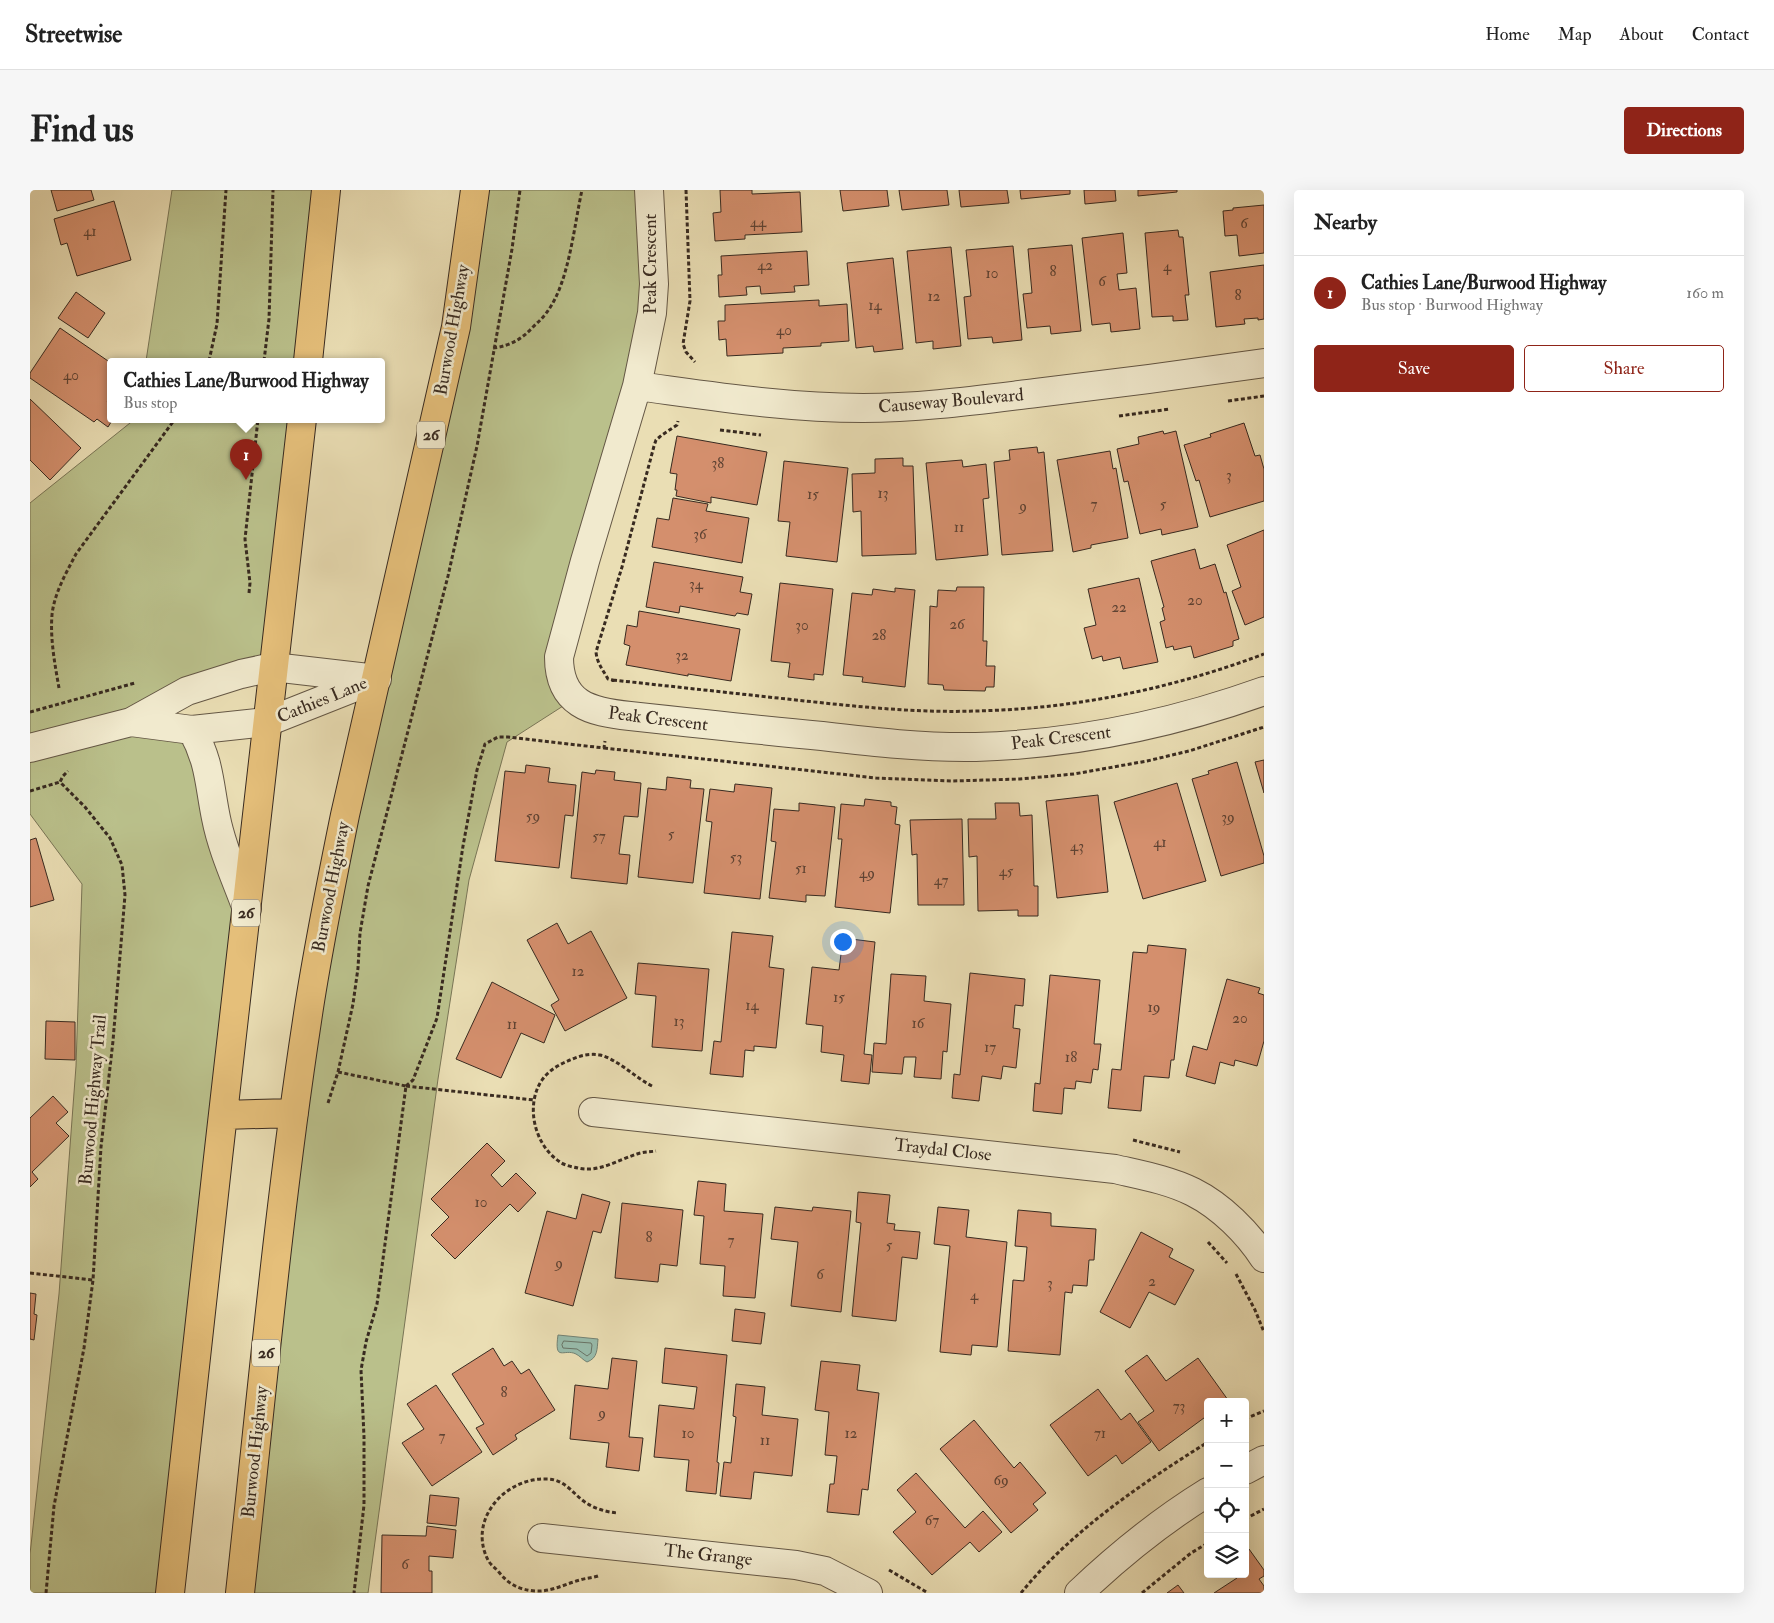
<!DOCTYPE html>
<html lang="en">
<head>
<meta charset="utf-8">
<style>
	body { margin:0; font-family:"IM FELL Double Pica",serif; background:#f6f6f6; color:#222 }
	.controls { position:absolute; right:15px; bottom:15px; display:grid; overflow:hidden; border-radius:5px; box-shadow:0 5px 20px #0002 }
	.controls button { width:45px; height:45px; display:grid; place-items:center; padding:0; border:0; border-bottom:1px solid #e0e0e0; background:#fff; color:#222; font:25px sans-serif }
	.you { position:absolute; left:812px; top:751px; width:18px; height:18px; margin:-12px; border:4px solid #fff; border-radius:50%; background:#1a73e8; box-shadow:0 0 0 8px #1a73e833 }
	.badge { display:grid; place-items:center; width:32px; height:32px; border-radius:50%; background:#8f2418; color:#fff; font-size:16px; font-weight:700 }
	.pin { position:absolute; translate:-50% -41px; filter:drop-shadow(0 1px 2px #0008) }
	.pin::after { content:''; position:absolute; top:26px; width:18px; height:15px; background:inherit; clip-path:polygon(0 0,100% 0,50% 100%) }
	.popup { position:absolute; left:77px; top:168px; width:278px; height:65px; box-sizing:border-box; display:grid; place-content:center; border-radius:5px; background:#fff; filter:drop-shadow(0 1px 4px #0005); font-size:16px; white-space:nowrap; color:#767676 }
	.popup b { font-size:19px; color:#222 }
	.popup::after { content:''; position:absolute; left:50%; top:100%; margin-left:-10px; border:10px solid transparent; border-top-color:#fff }
	.list { margin:0; padding:0; list-style:none }
	h2 { display:flex; justify-content:space-between; align-items:center; height:65px; margin:0; padding:0 20px; font-size:21px }
	h2 small { font-size:16px; font-weight:400; color:#767676 }
	.list li { display:grid; grid-template-columns:32px 1fr auto; gap:15px; align-items:center; box-sizing:border-box; height:75px; padding:0 20px; border-top:1px solid #e0e0e0 }
	.list b { display:block; font-size:19px; white-space:nowrap }
	.list p { margin:0; font-size:16px; white-space:nowrap; color:#767676 }
	.list em { font-size:16px; font-style:normal; color:#767676 }
	.actions { display:flex; gap:10px; padding:15px 20px }
	.actions a { flex:1; padding:11px 0; border:1px solid #8f2418; border-radius:5px; text-align:center; font-size:18px; color:#8f2418 }
	.actions .main { background:#8f2418; color:#fff }
	.icon { flex:none; width:28px; height:28px; fill:none; stroke:currentColor; stroke-width:2; stroke-linecap:round; stroke-linejoin:round }
	.map { position:relative; flex:none; width:1234px; height:1403px; overflow:hidden; border-radius:5px }
	header { display:flex; align-items:center; gap:30px; box-sizing:border-box; height:70px; padding:0 25px; background:#fff; border-bottom:1px solid #e0e0e0 }
	header strong { font-size:24px }
	nav { display:flex; gap:28px; margin-inline-start:auto; font-size:18px }
	.intro { display:flex; align-items:center; justify-content:space-between; box-sizing:border-box; height:120px; padding:0 30px }
	h1 { margin:0; font-size:35px }
	.button { padding:12px 22px; border-radius:5px; background:#8f2418; color:#fff; font-size:18px; font-weight:700 }
	main { display:flex; gap:30px; padding:0 30px }
	aside { flex:1; background:#fff; border-radius:5px; box-shadow:0 5px 20px #0002 }
	.map>svg:first-child { display:block }
	.green { fill:#bac08b; stroke:#797556 }
	.water { fill:#98bcac; stroke:#728274 }
	.lines { fill:none; stroke-linecap:round; stroke-linejoin:round }
	.shore { stroke:#687366; stroke-width:1 }
	.building { fill:#d48f6d; stroke:#382a20 }
	.minor-casing { stroke:#645745; stroke-width:30 }
	.highway-casing { stroke:#382a20; stroke-width:30 }
	.path { stroke:#382a20; stroke-width:3; stroke-dasharray:4 2.5; stroke-linecap:butt }
	.minor { stroke:#f1eace; stroke-width:28 }
	.highway { stroke:#e5bf7a; stroke-width:28 }
	.labels { text-anchor:middle; dominant-baseline:central; stroke-width:5; stroke-linejoin:round; paint-order:stroke }
	.number-label { font-size:15px; fill:#5f4333 }
	.shield { fill:#f1eace; stroke:#706454; stroke-width:1 }
	.shield-label { font-size:16px; font-weight:bold; fill:#382a20 }
	.street-label { font-size:18px; fill:#382a20; stroke:#f1eace }
</style>
</head>
<body>
<header>
<strong>Streetwise</strong>
<nav><a>Home</a><a>Map</a><a>About</a><a>Contact</a></nav>
</header>
<div class="intro"><h1>Find us</h1><a class="button">Directions</a></div>
<main>
<div class="map">
<svg width="1234" height="1403" viewBox="0 0 1234 1403">
	<rect width="100%" height="100%" fill="#eadeb4"/>
	<filter id="stains"><feTurbulence type="fractalNoise" baseFrequency=".004" numOctaves="4"/><feColorMatrix values="0 0 0 0 .2 0 0 0 0 .09 0 0 0 0 .02 0 0 0 .5 -.17"/></filter>
	<radialGradient id="worn" r=".72"><stop offset=".6" stop-color="#630" stop-opacity="0"/><stop offset="1" stop-color="#630" stop-opacity=".3"/></radialGradient>
	<path class="green" d="M142,0h154l-18,171h-162z
		M444,0h175l5,94 -94,370 14,45 -67,43 -38,138 -31,199 -70,514h-128l54,-480z
		M105,229h167l-29,248 -141,54 60,9 55,176 -77,687h-140v-39l29,-260 17,-228 6,-182 -52,-70v-311z"/>
	<path class="water" d="M528,1145l40,4c-1,10 0,19 -11,23 -4,-2 -7,-6 -11,-8 -12,-6 -22,9 -18,-19z"/>
	<g class="lines">
		<path class="shore" d="M534,1151l27,2 1,2 -1,8 -4,3 -10,-7 -14,-1 -1,-3z"/>
	</g>
	<path class="building" d="M21,0h40l3,10 -37,11z
		M690,0h32v4l48,-2 2,40 -57,3v4l-30,2 -2,-28 8,-1z
		M810,0h47l2,16 -46,5z
		M869,0h48l2,15 -47,5z
		M929,0h48l2,13 -48,4z
		M990,0h50v4l-49,5z
		M1054,0h31l1,11 -31,3z
		M1108,0h39v2l-39,4z
		M84,11l17,59 -54,16 -10,-33 -6,2 -7,-26z
		M1234,15v48l-25,3 -2,-21 -12,1 -2,-25 10,-1v-2z
		M1148,40l1,7h4l6,58h-4l3,25 -15,1v-5l-21,1 -7,-84z
		M1093,43l4,40 -10,1 2,16 17,-2 4,41 -29,3 -1,-9 -18,2 -10,-87z
		M1042,55l9,86 -30,3 -1,-8 -23,2 -4,-34 9,-1 -4,-44z
		M983,56l9,94 -29,3 -1,-6 -24,2 -4,-42 7,-1 -5,-46z
		M921,57l10,99 -28,3v-8l-17,2 -9,-92z
		M777,61l2,34 -15,1 1,6 -34,2 -1,-8 -14,1 1,8 -28,2 -1,-22h4l-1,-19z
		M863,68l10,91 -29,3 -1,-6 -17,2 -9,-85z
		M1234,75v54l-6,1v-2l-14,1 1,5 -29,3 -6,-55z
		M46,102l29,21 -17,25 -30,-20z
		M789,110v6l28,-2 2,37 -28,2v3l-38,2v5l-56,3 -1,-17 -7,1 -1,-19h7v-16z
		M30,138l51,35v34l-4,5 4,3v14h2l-5,8 -11,-8 -3,3 -64,-44v-5z
		M0,209l51,49 -31,32 -20,-20z
		M1214,233l11,33 5,-1 4,14v32l-54,16 -11,-37 -3,1 -12,-36 27,-8 -1,-3z
		M1133,241l1,3 12,-3 22,96 -36,8 -1,-6 -21,5 -12,-53 -4,1 -7,-33 22,-5 -1,-7z
		M647,246l90,16 -10,53 -46,-8v6l-35,-7 1,-6h-2l2,-16 -7,-1z
		M1007,257l1,6 6,-1 9,99 -51,4 -8,-93 16,-2 -1,-10z
		M1080,261l3,18 3,-1 12,70 -37,7v3l-18,4 -16,-92z
		M873,268v8h10l3,88 -54,2 -1,-45 -8,1 -1,-38 23,-1v-14z
		M932,270l1,7 23,-3 3,34 -6,1 5,56 -52,5 -10,-97z
		M754,271l64,7 -11,94 -51,-6 4,-34 -12,-1z
		M643,308l35,6 -2,7 43,7 -7,45 -90,-16 5,-29 12,2z
		M1234,340v87l-19,8 -13,-34 9,-4 -14,-42z
		M1165,359l5,20 15,-5 9,29 2,-1 13,47 -6,2v5l-39,12 -3,-12 -17,4 -1,-4 -7,2 -6,-26 5,-2 -3,-12 2,-1 -13,-46z
		M624,372l89,15 -3,15 12,2 -4,21 -11,-2 -2,3 -55,-10 -1,7 -33,-6z
		M1109,388l19,84 -35,7 -3,-12 -17,4 -1,-5 -10,3 -8,-31 12,-3 -8,-36z
		M750,393l53,6 -10,86 -9,-1v6l-26,-3 2,-14 -19,-2z
		M927,397h27l-1,54h4l-1,25h9l-1,21h-8l-1,4 -41,-1 -1,-5 -15,-1 2,-78 7,1 1,-17 18,1z
		M865,398l20,2 -10,97 -43,-5 1,-5 -20,-2 9,-82 20,2 1,-6 22,3z
		M609,421l101,18 -9,52 -43,-7v2l-62,-11 4,-19 -6,-2 3,-19 10,2z
		M1234,570v33l-9,-31z
		M1207,572l27,94v7l-43,13 -29,-97 17,-5 -1,-3z
		M496,575l24,3 -2,14 28,3 -3,31 -8,-1 -6,53 -64,-7 10,-90 20,2z
		M566,580l19,2 -1,8 27,3 -3,34 -14,-1 -5,38 11,1 -3,29 -56,-6 11,-106 13,2z
		M637,587l24,3 -1,8 14,1 -11,94 -55,-6 10,-89 18,2z
		M1147,593l29,98 -63,18 -29,-97z
		M705,594l37,4 -12,111 -56,-6 8,-71 -6,-1 4,-32 24,3z
		M1068,605l10,97 -51,6 -11,-97z
		M835,609l26,3v4l6,1 -2,17 5,1 -10,88 -55,-6 7,-68h-4l3,-35 23,2z
		M769,613l36,4 -10,89 -19,-1v7l-37,-4 7,-56 -5,-1 3,-32 25,2z
		M965,613h24l1,13 12,-1 2,71h4v30h-20v-6l-40,1 -1,-55 -8,1 -1,-38h28z
		M932,629l2,86h-46l-1,-51 -5,1 -2,-35z
		M6,648l18,62 -24,7v-67z
		M527,733l11,21 23,-13 36,67 -62,33 -14,-26 8,-5 -32,-60z
		M702,742l41,4 -4,31 15,2 -8,79 -22,-2v5l-9,-1 -2,27 -33,-3 4,-33 7,1z
		M813,748l32,4 -11,112 8,1 -3,29 -28,-3 3,-26 -23,-3 2,-26 -17,-2 6,-57 27,3z
		M1118,755l38,4 -12,111h-3l-2,18 -25,-2 -3,35 -33,-3 4,-39 9,1 12,-118 14,1z
		M608,773l71,6 -7,82 -50,-4 4,-51 -21,-2z
		M940,783l55,6 -2,27 -8,-1 -2,23 7,1 -4,39 -13,-2 -2,13 -19,-3 -3,25 -27,-3 2,-24 6,1z
		M861,784l35,2 -2,25 27,3 -4,48 -4,-1 -2,28 -27,-2 2,-20h-12l-2,17 -30,-2 2,-29 12,1z
		M1020,785l50,5 -6,64h7l-3,26 -5,-1 -2,14 -15,-2 -1,8 -11,-1 -2,26 -29,-3 2,-28 5,1z
		M1197,789l33,9 -2,5 6,2v46l-7,25 -22,-6 -1,6 -14,-4 -5,22 -29,-8 7,-30 14,4z
		M462,792l63,33 -11,28 -23,-10 -20,45 -45,-19z
		M16,831l29,1v38l-30,-1z
		M23,906l15,16 -12,11 13,13 -37,36 6,7 -8,8v-69z
		M457,953l18,18 -14,14 11,12 14,-14 20,20 -18,19 -8,-8 -55,55 -24,-24 18,-18 -18,-18z
		M668,991l28,3 -2,27 39,3 -8,84 -32,-2 2,-30 -25,-2 4,-48 -10,-1z
		M828,1002l32,3 -3,28 8,1 -1,6 26,2 -3,27 -15,-2 -6,64 -44,-5 9,-93 -5,-1z
		M552,1004l28,8 -9,31 -8,-2 -20,75 -48,-13 22,-82 29,8z
		M592,1013l61,7 -6,56 -17,-2 -2,18 -43,-4z
		M745,1017l37,4 1,-4 38,4 -10,101 -50,-6 7,-64 -27,-3z
		M908,1017l31,3 -3,27 41,5 -10,105 -25,-2 -1,10 -31,-3 10,-106 -16,-2z
		M988,1020l33,3v13l45,3 -2,31h-5l-2,26 -14,-1 -1,8 -7,-1 -5,63 -52,-4 5,-71 11,1 3,-34 -12,-1z
		M1111,1042l32,17 -4,8 25,13 -19,35 -26,-13 -19,36 -30,-16z
		M0,1103l6,1 -2,20 3,1 -3,25 -4,-1z
		M705,1119l30,4 -4,31 -29,-3z
		M463,1158l11,18 8,-5 9,13 8,-5 26,41 -40,25 2,4 -24,16 -17,-27 8,-4 -32,-50z
		M635,1158l62,7 -10,107 2,1 -3,31 -30,-3 3,-31 -35,-3 5,-52 35,4 3,-22 -35,-4z
		M1117,1165l19,26 32,-23 30,42 -3,2h-17v13l-49,36 -21,-29 16,-11 -29,-40z
		M582,1168l25,3 -8,76 14,1 -4,33 -33,-4 3,-24 -39,-4 5,-54 33,4z
		M791,1171l39,4 -3,25 22,3 -11,97 -6,-1 -3,26 -32,-3 3,-28h4l3,-28 -12,-1 4,-43 -14,-2z
		M706,1194l29,3 -3,28 36,4 -6,57 -38,-4 -3,27 -31,-3 4,-34 7,1 5,-46 -3,-1z
		M406,1195l46,67 -50,34 -30,-43 22,-14 -17,-25z
		M1068,1199l23,31 9,-7 21,29 -29,22 -6,-9 -28,21 -38,-51z
		M944,1230l40,48 6,-6 26,31 -13,11 5,6 -27,23 -71,-84z
		M886,1283l49,55 18,-17 19,21 -23,20 -9,-10 -38,33 -39,-43 23,-20 -19,-22z
		M400,1305l29,3 -3,28 -29,-3z
		M397,1336l29,4 -3,28 -24,-2v15h3v22h-51l1,-58 44,1z
		M1219,1359l15,21v6l-5,3 5,7v7h-50l23,-15 -2,-4h10v-23z
		M1148,1395l6,8h-17z"/>
	<g class="lines">
		<defs>
			<path id="minor" d="M619,0l5,94 -2,29 -15,73 -52,175 -26,96c0,47 31,55 71,59 64,7 128,14 192,20 51,6 102,12 154,11 98,-3 196,-23 288,-56
				M607,196c75,10 150,22 226,22 58,0 115,-8 173,-15 76,-9 152,-19 228,-30
				M101,532l61,8 75,-8 106,-42
				M162,540c18,32 17,54 24,88 6,31 20,61 31,91
				M0,558l101,-26 56,-31 54,-17 32,-7 104,12
				M563,922l522,57c26,6 54,11 78,23 28,14 55,41 71,66
				M1215,1280l19,-10
				M512,1348l254,27 29,6 43,22
				M1049,1403c40,-38 82,-72 129,-101"/>
			<path id="highway" d="M278,171l18,-171
				M193,925l71,-2
				M140,1403l48,-435 84,-739
				M210,1403c21,-191 38,-382 67,-572 10,-69 24,-137 38,-206l111,-488 19,-137"/>
		</defs>
		<use href="#minor" class="minor-casing"/>
		<use href="#highway" class="highway-casing"/>
		<path class="path" d="M656,0l4,111 -7,43 3,8 9,10
			M463,158c17,-2 29,-9 40,-21 5,-5 10,-9 14,-15 22,-29 27,-86 35,-122
			M179,171l8,-37 9,-134
			M234,171l5,-42 4,-129
			M1198,211l36,-5
			M1089,226l51,-7
			M690,240l41,5
			M219,403l1,-10 -5,-44 13,-120
			M583,490c64,7 128,14 192,21 57,6 113,12 170,10 99,-2 196,-22 289,-57
			M583,492v-2l-5,-1c-5,-9 -11,-16 -12,-27l26,-85 32,-121 2,-6 6,-5 15,-10 1,-4
			M29,498c-4,-23 -9,-49 -7,-73 2,-21 14,-42 24,-61l99,-135
			M0,522l105,-29
			M574,558l272,30 76,3 68,-2 54,-5 73,-13 42,-10 75,-24
			M0,601l30,-9
			M308,882l68,14 -29,218 -11,38 -5,28 3,67v68l-10,88
			M376,896l7,-6 24,-62 26,-172 14,-76 8,-26 13,-7h10l96,11 1,-7
			M376,896l128,14
			M622,896c-18,-9 -33,-26 -52,-31 -11,-2 -21,1 -30,5 -10,4 -21,10 -28,20 -17,25 -8,65 18,82 4,3 12,5 18,6 20,5 40,-8 59,-14 6,-2 12,-2 19,-3
			M298,913l10,-31 15,-68 5,-36 2,-35 8,-47 80,-310 29,-130 35,-197 8,-59
			M1103,950l47,12
			M1178,1052l19,21
			M0,1083l63,7
			M1206,1084l19,36 9,22
			M1215,1229l19,-8
			M1215,1329l19,-10
			M859,1380l39,23
			M568,1386c-6,2 -12,2 -18,4 -15,4 -29,12 -44,11 -17,-1 -28,-7 -38,-20 -4,-4 -8,-7 -10,-11 -21,-41 18,-83 59,-81 19,0 27,17 41,25 8,5 19,8 29,9
			M16,1403l8,-87 30,-158 9,-68 8,-133 12,-106 12,-146 -3,-30 -12,-27 -25,-31 -25,-25 3,-6 5,-5
			M991,1403c50,-62 120,-109 187,-151
			M1112,1403l49,-40 17,-10"/>
		<use href="#minor" class="minor"/>
		<use href="#highway" class="highway"/>
	</g>
	<g class="labels">
		<g class="number-label">
			<text x="728" y="32">44</text>
			<text x="1214" y="33">6</text>
			<text x="60" y="41">41</text>
			<text x="735" y="75">42</text>
			<text x="1137" y="76">4</text>
			<text x="1023" y="81">8</text>
			<text x="962" y="83">10</text>
			<text x="1072" y="91">6</text>
			<text x="1208" y="105">8</text>
			<text x="904" y="106">12</text>
			<text x="845" y="115">14</text>
			<text x="754" y="140">40</text>
			<text x="41" y="185">40</text>
			<text x="688" y="273">38</text>
			<text x="1199" y="285">3</text>
			<text x="853" y="303">13</text>
			<text x="783" y="304">15</text>
			<text x="1064" y="314">7</text>
			<text x="1133" y="314">5</text>
			<text x="993" y="316">9</text>
			<text x="929" y="337">11</text>
			<text x="670" y="344">36</text>
			<text x="666" y="394">34</text>
			<text x="1165" y="410">20</text>
			<text x="1089" y="417">22</text>
			<text x="927" y="434">26</text>
			<text x="772" y="435">30</text>
			<text x="849" y="445">28</text>
			<text x="652" y="465">32</text>
			<text x="503" y="626">59</text>
			<text x="1198" y="627">39</text>
			<text x="641" y="644">5</text>
			<text x="569" y="646">57</text>
			<text x="1130" y="652">41</text>
			<text x="1047" y="656">43</text>
			<text x="706" y="667">53</text>
			<text x="771" y="678">51</text>
			<text x="976" y="681">45</text>
			<text x="837" y="683">49</text>
			<text x="911" y="690">47</text>
			<text x="548" y="781">12</text>
			<text x="809" y="807">15</text>
			<text x="722" y="815">14</text>
			<text x="1124" y="817">19</text>
			<text x="1210" y="828">20</text>
			<text x="649" y="831">13</text>
			<text x="888" y="833">16</text>
			<text x="482" y="834">11</text>
			<text x="960" y="857">17</text>
			<text x="1041" y="867">18</text>
			<text x="451" y="1012">10</text>
			<text x="619" y="1047">8</text>
			<text x="701" y="1050">7</text>
			<text x="859" y="1055">5</text>
			<text x="529" y="1073">9</text>
			<text x="790" y="1084">6</text>
			<text x="1122" y="1091">2</text>
			<text x="1020" y="1093">3</text>
			<text x="944" y="1105">4</text>
			<text x="474" y="1202">8</text>
			<text x="1149" y="1216">73</text>
			<text x="572" y="1223">9</text>
			<text x="658" y="1243">10</text>
			<text x="821" y="1243">12</text>
			<text x="1070" y="1243">71</text>
			<text x="412" y="1246">7</text>
			<text x="735" y="1250">11</text>
			<text x="971" y="1290">69</text>
			<text x="902" y="1330">67</text>
			<text x="375" y="1374">6</text>
		</g>
		<g class="shield">
			<rect x="387" y="231.5" width="28" height="27" rx="4"/>
			<rect x="202" y="709.5" width="28" height="27" rx="4"/>
			<rect x="222" y="1149.5" width="28" height="27" rx="4"/>
		</g>
		<g class="shield-label">
			<text x="401" y="245">26</text>
			<text x="216" y="723">26</text>
			<text x="236" y="1163">26</text>
		</g>
		<g class="street-label">
			<text transform="translate(620 74) rotate(-90)">Peak Crescent</text>
			<text transform="translate(422 140) rotate(-80)">Burwood Highway</text>
			<text transform="translate(921 211) rotate(-5)">Causeway Boulevard</text>
			<text transform="translate(292 510) rotate(-22)">Cathies Lane</text>
			<text transform="translate(628 529) rotate(7)">Peak Crescent</text>
			<text transform="translate(1031 548) rotate(-7)">Peak Crescent</text>
			<text transform="translate(301 697) rotate(-79)">Burwood Highway</text>
			<text transform="translate(63 910) rotate(-85)">Burwood Highway Trail</text>
			<text transform="translate(913 960) rotate(6)">Traydal Close</text>
			<text transform="translate(225 1262) rotate(-84)">Burwood Highway</text>
			<text transform="translate(678 1365) rotate(6)">The Grange</text>
		</g>
	</g>
	<rect width="100%" height="100%" filter="url(#stains)"/>
	<rect width="100%" height="100%" fill="url(#worn)"/>
</svg>
<div class="controls">
<button>+</button>
<button>−</button>
<button><svg class="icon" aria-label="locate" viewBox="0 0 24 24"><circle cx="12" cy="12" r="6"/><path d="M12 2v4M12 18v4M2 12h4M18 12h4"/></svg></button>
<button><svg class="icon" aria-label="layers" viewBox="0 0 24 24"><path d="M12 4l9 5-9 5-9-5zM3 14l9 5 9-5"/></svg></button>
</div>
<div class="you"></div>
<div class="pin badge" style="left:216px;top:290px">1</div>
<div class="popup"><b>Cathies Lane/Burwood Highway</b>Bus stop</div>
</div>
<aside>
<h2>Nearby<small></small></h2>
<ul class="list">
<li><span class="badge">1</span><div><b>Cathies Lane/Burwood Highway</b><p>Bus stop · Burwood Highway</p></div><em>160 m</em></li>
</ul>
<div class="actions"><a class="main">Save</a><a>Share</a></div>
</aside>
</main>
</body>
</html>
